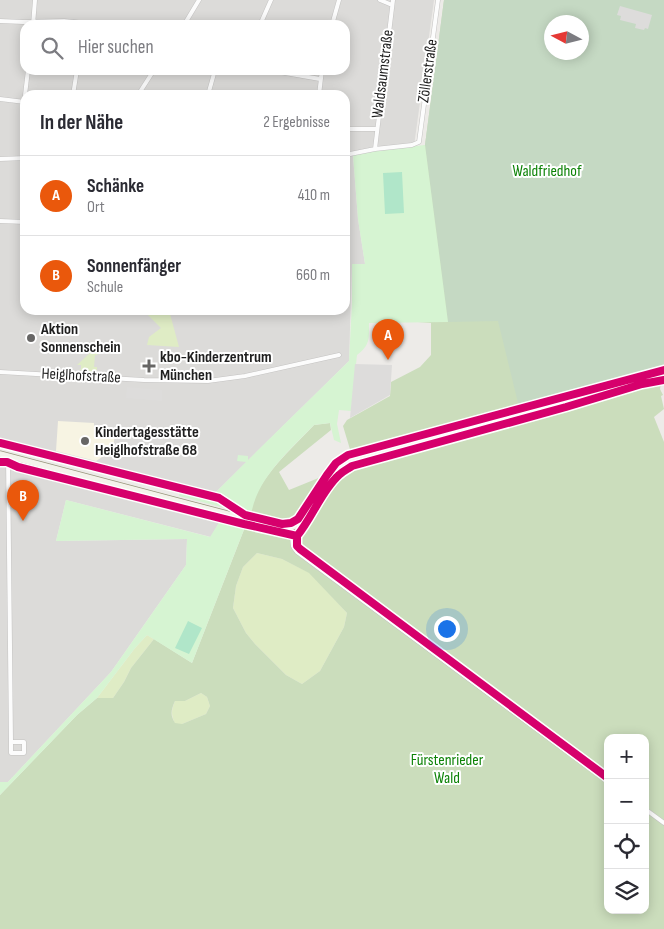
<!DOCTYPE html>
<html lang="de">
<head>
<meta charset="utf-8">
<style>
	body { margin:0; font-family:"Sofia Sans Condensed",sans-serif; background:#f2f2f3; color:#2b2b33 }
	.controls { position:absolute; right:15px; bottom:15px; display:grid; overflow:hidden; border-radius:10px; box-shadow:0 2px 12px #0003 }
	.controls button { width:45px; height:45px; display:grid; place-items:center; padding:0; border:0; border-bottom:1px solid #e1e1e2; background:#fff; color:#2b2b33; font:25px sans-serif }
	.compass { position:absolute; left:544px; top:15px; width:45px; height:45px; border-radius:50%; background:#fff; box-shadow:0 2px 12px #0003; rotate:277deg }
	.you { position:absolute; left:446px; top:628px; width:18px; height:18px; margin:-12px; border:4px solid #fff; border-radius:50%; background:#1a73e8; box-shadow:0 0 0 8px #1a73e833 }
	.badge { display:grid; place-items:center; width:32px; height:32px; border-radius:50%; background:#ea580c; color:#fff; font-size:16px; font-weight:700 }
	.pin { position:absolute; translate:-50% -41px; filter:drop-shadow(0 1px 2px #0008) }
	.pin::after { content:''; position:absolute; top:26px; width:18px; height:15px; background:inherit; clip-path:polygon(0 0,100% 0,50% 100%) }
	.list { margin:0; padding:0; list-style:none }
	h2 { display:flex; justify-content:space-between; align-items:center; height:65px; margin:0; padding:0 20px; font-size:21px }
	h2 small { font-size:16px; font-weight:400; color:#7c7c81 }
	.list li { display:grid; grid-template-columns:32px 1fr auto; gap:15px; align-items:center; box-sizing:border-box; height:80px; padding:0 20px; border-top:1px solid #e1e1e2 }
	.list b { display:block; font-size:19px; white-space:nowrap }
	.list p { margin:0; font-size:16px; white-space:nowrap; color:#7c7c81 }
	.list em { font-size:16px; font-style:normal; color:#7c7c81 }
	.icon { flex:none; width:28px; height:28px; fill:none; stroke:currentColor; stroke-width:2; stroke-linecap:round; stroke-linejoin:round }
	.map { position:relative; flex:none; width:664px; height:929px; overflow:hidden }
	.search { position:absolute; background:#fff; box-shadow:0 2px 12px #0003; left:20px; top:20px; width:330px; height:55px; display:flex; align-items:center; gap:12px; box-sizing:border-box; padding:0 18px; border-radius:15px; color:#7c7c81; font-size:19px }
	.panel { position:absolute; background:#fff; box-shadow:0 2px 12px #0003; left:20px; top:90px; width:330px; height:225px; border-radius:15px }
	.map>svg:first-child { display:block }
	.residential { fill:#dcdbd9; fill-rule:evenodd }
	.education { fill:#f7f4e3 }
	.grass { fill:#dfecc5 }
	.forest { fill:#cbddbc; fill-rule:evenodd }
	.cemetery { fill:#c5d9c3; fill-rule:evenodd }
	.park { fill:#d6f4d2 }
	.pitch { fill:#b0e6c9 }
	.parking { fill:#dddcdb }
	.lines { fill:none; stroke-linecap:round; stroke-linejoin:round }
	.street-casing { stroke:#c4c3c2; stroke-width:5 }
	.secondary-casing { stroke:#99977e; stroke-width:7 }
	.street { stroke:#fcfcfc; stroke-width:4 }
	.secondary { stroke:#f4f3eb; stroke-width:5.5 }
	.cycleway-casing { stroke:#fff; stroke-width:11 }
	.cycleway { stroke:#d6006c; stroke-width:8 }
	.poi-dot { fill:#676665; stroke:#fff; stroke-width:2 }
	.labels { text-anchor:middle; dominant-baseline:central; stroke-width:4; stroke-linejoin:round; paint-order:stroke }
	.street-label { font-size:16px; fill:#1f1f1f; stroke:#fff }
	.park-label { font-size:16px; fill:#0d8307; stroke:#fff }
	.poi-label { font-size:16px; font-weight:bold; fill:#1f1f1f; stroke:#fff; text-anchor:start }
</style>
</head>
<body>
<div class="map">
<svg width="664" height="929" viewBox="0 0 664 929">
	<rect width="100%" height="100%" fill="#edebe8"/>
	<path class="residential" d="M0,0h434l-20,146 -61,10 5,63 7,45h-13l-3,97 -134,132 -215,-53zM25,25h320v45h-320zM25,95h320v215h-320z
		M0,465l220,56 -9,16 -145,-37 -10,41 131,-2 -1,26 -75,107 -103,110h-8z"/>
	<path class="education" d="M58,421l36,2v7l21,2 -2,18 -17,11 -40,-10z"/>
	<path class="grass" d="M150,310h19l10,37 -32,-2 2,-8 12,-9 -15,-15z
		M91,348l7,7h-3l-1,12h3v3l-3,2 -15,-2 2,-1v-4h-4l13,-12 -2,-3z
		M257,553l25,6 28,14 37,40 -3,14 -24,44 -18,13 -16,-9 -31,-31 -9,-11 -13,-25 3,-22 7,-19z
		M147,635l7,4 -23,29 -7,14 -11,16h-16l38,-50z
		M201,693l6,4 3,9 -4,8 -24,10h-7c-4,-9 -4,-14 0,-23h10z"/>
	<path class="forest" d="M444,0h173l47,368 -145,39 3,13 120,-35 22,-4v2h-3l-1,6 3,6 -2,1 3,13 -10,8 10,25v487h-664v-134l77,-80 20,-17h16l11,-16 7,-14 23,-29 38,24 53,-136c7,-13 7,-28 15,-40 14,-23 36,-43 54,-62l16,-2 1,7 -52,42 10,18 32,-13 11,8 23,-19 -12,-40 4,-6 43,-24 1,-14 29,-15 11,-12v-32l-13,-1 -2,-173 9,-4zM552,22h30v30h-30zM257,553l25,6 27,14 38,40 -3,14 -24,44 -18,13 -16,-9 -31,-31 -9,-11 -13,-25 3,-22 7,-19zM201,693l6,4 3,9 -4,8 -24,10 -7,-1c-5,-8 -4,-13 0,-22h10zM608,738h37v172h-37z"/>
	<path class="cemetery" d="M444,0h220v368l-145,39 -21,-86 -50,1 -23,-177zM552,22h30v30h-30z"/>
	<path class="park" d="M425,145l23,177 -79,1c0,16 1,22 -12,32l-6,56 -12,-1 -2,14 4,19 -7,-3 -4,-17 -16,2c-25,26 -57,53 -63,90l-72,-19 2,-11 34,8 31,-31 -9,-1 1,-6 10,1v4l101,-99 3,-58v-39h13l-7,-45 -5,-64 23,-5z
		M66,500l144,37 10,-16 25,6 -53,136 -45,-28 -12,13 -38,50 -20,17 -77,80v-13h8l103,-110 75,-107 1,-26 -131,2z"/>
	<path class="pitch" d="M402,172l2,41 -19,1 -2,-41z
		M188,621l14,7 -13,26 -14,-6z"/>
	<path class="parking" d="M620,6l32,9 -4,14 -3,-1 -1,2 -9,-2 1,-4 -16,-4 1,-4 -4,-1z
		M355,364l37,1 -2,30 -40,23z
		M127,387l35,3v11l-36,-3z"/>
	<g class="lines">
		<defs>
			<path id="street" d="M380,0l12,5
				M0,21l23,1 41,-1 39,4
				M33,25l2,-25
				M184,25l15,-25
				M260,25l11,-25
				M332,25l7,-25
				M268,70l52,9
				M25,95l3,-25
				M73,95l4,-25
				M138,95l16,-25
				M208,95l7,-25
				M319,95l3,-25
				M0,99l25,3
				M345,129h31
				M375,149l18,-149
				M345,155l30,-6 37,-4 7,-3 19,-142
				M0,159l25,-1
				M0,221l25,1
				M0,372l144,8 64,1 37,-5 94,-21
				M8,456l3,286
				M291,528l2,18 4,6 311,230
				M11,742h13v11h-13z
				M645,809l19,14"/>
			<path id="secondary" d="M0,454l189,50 93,24c10,0 15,-1 21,-8l26,-43 20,-18 315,-84"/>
		</defs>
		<use href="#street" class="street-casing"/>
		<use href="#secondary" class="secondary-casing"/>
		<use href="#street" class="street"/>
		<use href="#secondary" class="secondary"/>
		<defs>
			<path id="cycleway" d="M0,443l219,55 26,17 37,9 9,-1 7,-4 29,-44 9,-12 12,-8 316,-85
				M0,462h7l11,5 226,57 53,12
				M608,778l-308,-229 -3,-3v-10c15,-18 25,-46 42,-61 4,-4 9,-6 13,-9l214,-59 76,-23 22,-4"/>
		</defs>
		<use href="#cycleway" class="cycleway-casing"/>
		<use href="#cycleway" class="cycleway"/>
	</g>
	<g class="poi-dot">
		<circle cx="31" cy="338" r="5"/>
		<path d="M146.5 358.5h5v5h5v5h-5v5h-5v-5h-5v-5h5z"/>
		<circle cx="85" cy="441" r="5"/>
	</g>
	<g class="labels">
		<g class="street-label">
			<text transform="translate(428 71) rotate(-82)">Zöllerstraße</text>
			<text transform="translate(383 74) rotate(-83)">Waldsaumstraße</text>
			<text transform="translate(81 376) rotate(3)">Heiglhofstraße</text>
		</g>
		<g class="park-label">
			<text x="547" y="171">Waldfriedhof</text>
			<text x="447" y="760">Fürstenrieder<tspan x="447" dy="18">Wald</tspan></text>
		</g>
		<g class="poi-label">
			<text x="41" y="329">Aktion<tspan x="41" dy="18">Sonnenschein</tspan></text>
			<text x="160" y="357">kbo-Kinderzentrum<tspan x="160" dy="18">München</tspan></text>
			<text x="95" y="432">Kindertagesstätte<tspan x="95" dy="18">Heiglhofstraße 68</tspan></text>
		</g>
	</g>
</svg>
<div class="controls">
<button>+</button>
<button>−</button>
<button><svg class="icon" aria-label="locate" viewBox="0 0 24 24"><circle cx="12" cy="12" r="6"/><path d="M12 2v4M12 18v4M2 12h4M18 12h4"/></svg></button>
<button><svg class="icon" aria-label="layers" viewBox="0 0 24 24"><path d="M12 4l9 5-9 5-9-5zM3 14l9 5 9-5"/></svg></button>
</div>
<svg class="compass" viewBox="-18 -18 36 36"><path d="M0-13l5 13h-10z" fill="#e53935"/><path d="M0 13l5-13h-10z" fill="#7c7c81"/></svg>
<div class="you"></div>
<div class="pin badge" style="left:388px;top:360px">A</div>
<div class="pin badge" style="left:23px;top:521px">B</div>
<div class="search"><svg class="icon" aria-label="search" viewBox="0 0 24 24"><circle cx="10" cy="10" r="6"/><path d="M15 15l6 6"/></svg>Hier suchen</div>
<section class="panel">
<h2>In der Nähe<small>2 Ergebnisse</small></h2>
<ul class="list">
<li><span class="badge">A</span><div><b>Schänke</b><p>Ort</p></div><em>410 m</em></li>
<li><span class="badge">B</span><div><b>Sonnenfänger</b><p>Schule</p></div><em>660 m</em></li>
</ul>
</section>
</div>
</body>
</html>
